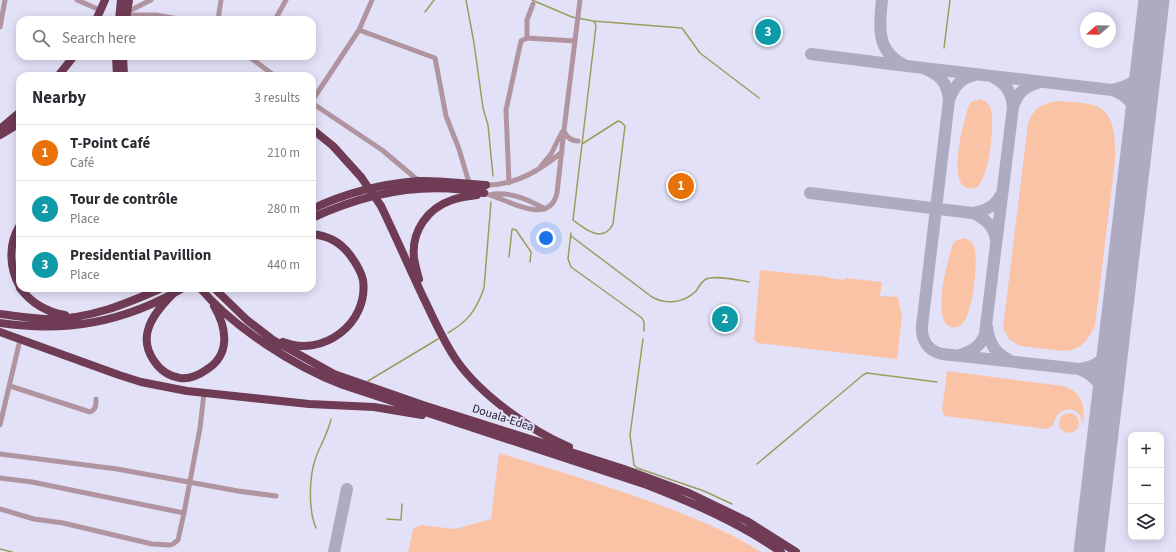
<!DOCTYPE html>
<html lang="en">
<head>
<meta charset="utf-8">
<style>
	body { margin:0; font-family:"Source Sans 3",sans-serif; background:#f7f7f7; color:#2b2b33 }
	.controls { position:absolute; right:12px; bottom:12px; display:grid; overflow:hidden; border-radius:8px; box-shadow:0 2px 10px #0003 }
	.controls button { width:36px; height:36px; display:grid; place-items:center; padding:0; border:0; border-bottom:1px solid #e1e1e2; background:#fff; color:#2b2b33; font:20px sans-serif }
	.compass { position:absolute; left:1080px; top:12px; width:36px; height:36px; border-radius:50%; background:#fff; box-shadow:0 2px 10px #0003; rotate:250deg }
	.you { position:absolute; left:546px; top:238px; width:14px; height:14px; margin:-10px; border:3px solid #fff; border-radius:50%; background:#1a73e8; box-shadow:0 0 0 6px #1a73e833 }
	.badge { display:grid; place-items:center; width:26px; height:26px; border-radius:50%; background:#111827; color:#fff; font-size:13px; font-weight:700 }
	.pin { position:absolute; translate:-50% -50%; border:2px solid #fff; box-shadow:0 1px 4px #0006 }
	.list { margin:0; padding:0; list-style:none }
	h2 { display:flex; justify-content:space-between; align-items:center; height:52px; margin:0; padding:0 16px; font-size:17px }
	h2 small { font-size:13px; font-weight:400; color:#7c7c81 }
	.list li { display:grid; grid-template-columns:26px 1fr auto; gap:12px; align-items:center; box-sizing:border-box; height:56px; padding:0 16px; border-top:1px solid #e1e1e2 }
	.list b { display:block; font-size:15px; white-space:nowrap }
	.list p { margin:0; font-size:13px; white-space:nowrap; color:#7c7c81 }
	.list em { font-size:13px; font-style:normal; color:#7c7c81 }
	.icon { flex:none; width:22px; height:22px; fill:none; stroke:currentColor; stroke-width:2; stroke-linecap:round; stroke-linejoin:round }
	.map { position:relative; flex:none; width:1176px; height:552px; overflow:hidden }
	.search { position:absolute; background:#fff; box-shadow:0 2px 10px #0003; left:16px; top:16px; width:300px; height:44px; display:flex; align-items:center; gap:10px; box-sizing:border-box; padding:0 14px; border-radius:12px; color:#7c7c81; font-size:15px }
	.panel { position:absolute; background:#fff; box-shadow:0 2px 10px #0003; left:16px; top:72px; width:300px; height:220px; border-radius:12px }
	.map>svg:first-child { display:block }
	.green { fill:#fac3a6 }
	.lines { fill:none; stroke-linecap:round; stroke-linejoin:round }
	.stream { stroke:#9c9d5d; stroke-width:1.5 }
	.taxiway { stroke:#adaac1; stroke-width:12 }
	.runway { stroke:#adaac1; stroke-width:31 }
	.minor { stroke:#b095a1; stroke-width:5 }
	.highway { stroke:#6f3b55; stroke-width:8 }
	.highway-bridge { stroke:#6f3b55; stroke-width:8 }
	.labels { text-anchor:middle; dominant-baseline:central; stroke-width:4; stroke-linejoin:round; paint-order:stroke }
	.street-label { font-size:12px; fill:#252237; stroke:#e3e1f8 }
</style>
</head>
<body>
<div class="map">
<svg width="1176" height="552" viewBox="0 0 1176 552">
	<rect width="100%" height="100%" fill="#e3e1f8"/>
	<path class="green" d="M981,99c4,2 7,4 9,8 6,14 -1,71 -13,80 -4,2 -8,2 -12,0 -17,-9 -1,-67 4,-82l2,-3z
		M1057,101c12,1 31,1 41,6 19,9 17,36 17,54l-20,165 -8,14 -8,7 -7,3 -8,1 -44,-5 -11,-7 -6,-11 25,-204c5,-16 13,-20 29,-23z
		M965,238c4,2 7,4 9,8 5,13 -1,71 -13,79 -4,3 -8,3 -12,1 -17,-9 -1,-68 4,-82l2,-3z
		M760,270l69,7v1l16,2v-2l37,4 -2,14 18,1 4,20 -5,42 -140,-16 -3,-4z
		M947,371l116,15c21,7 22,20 20,40 0,-12 -11,-21 -22,-14 -8,5 -5,14 -14,17l-102,-13 -3,-6z
		M1059 423a10 10 0 1 1 20 0a10 10 0 1 1-20 0Z
		M499,453c61,19 123,37 182,60 29,12 54,22 80,39h-353l5,-23 8,-4 34,4 36,-10z"/>
	<g class="lines">
		<path class="stream" d="M466,0l8,43 9,65 5,17 5,51
			M532,0l40,17 21,4 89,7 18,25 59,45
			M425,12l9,-12
			M944,48l6,-48
			M582,144l36,-23 3,1 4,4 -12,98c-10,20 -28,5 -40,-4l23,-194 -1,-3 -2,-2
			M571,233l-3,26 3,8 71,51 2,4v9
			M571,236l81,61c14,8 32,6 44,-6 3,-4 5,-9 10,-12 10,-4 31,1 43,3
			M509,257l3,-28 4,1 15,22 -1,10
			M448,333c20,-12 28,-22 36,-45l7,-86
			M643,339l-13,96 4,30 3,3 67,23 28,13
			M368,381l70,-42
			M757,464l106,-89 4,-2 70,9
			M387,519l14,1 1,-16
			M316,528c-8,-19 -7,-52 0,-71 5,-13 12,-24 15,-38
			M0,549l12,3"/>
		<path class="taxiway" d="M882,0c-3,26 -6,51 22,65
			M811,54l112,14 189,22c16,5 24,16 28,32
			M923,68c17,7 24,13 26,32l-27,226c-1,14 6,25 20,28l137,15c17,6 25,18 27,35
			M993,77c13,6 19,16 20,30
			M1112,90c16,-3 26,-9 34,-23
			M949,100c5,-13 11,-22 26,-25
			M810,193l162,20c14,-2 24,-7 30,-20
			M972,213c13,5 22,13 24,27
			M987,327c2,16 8,26 22,33
			M959,355c13,-3 22,-9 26,-21l28,-227c5,-15 11,-20 27,-25
			M1079,369c20,-3 26,-10 35,-27
			M334,552l13,-63"/>
		<path class="runway" d="M1089,552l65,-552"/>
		<path class="minor" d="M77,0l23,10
			M127,12l24,-12
			M127,15h29l28,5
			M218,20l3,-20
			M275,20l11,-20
			M0,27l5,-27
			M359,30l76,28 11,58 13,33 11,37
			M527,38v-18l6,-16
			M248,56l27,20
			M312,101l47,-71 13,-30
			M312,103l70,47 37,31
			M564,131c3,7 7,10 14,10
			M541,166l10,-12 11,-22
			M509,183l-3,-73 15,-69 6,-3 48,3
			M486,185c30,0 53,-14 76,-33
			M484,193c21,5 65,35 73,0l7,-63 16,-130
			M493,194c19,-2 36,6 52,15
			M10,386l80,26c6,-2 6,-7 6,-13
			M0,425l20,-85
			M0,454l117,15 121,22 38,5
			M0,478l32,4 152,31
			M0,509l34,10 29,4 89,21 18,1 3,-1 5,-4 6,-27 16,-85 4,-35"/>
		<path class="highway" d="M96,20l9,-20
			M119,20l2,-20
			M126,20l3,-20
			M116,56l1,20
			M123,56l1,20
			M58,76l16,-20
			M0,129l20,-17
			M312,129l21,17 28,31
			M0,135l20,-12
			M381,206c16,33 30,66 46,99 9,19 18,39 30,56 24,34 74,70 112,86
			M312,209c33,-16 69,-25 106,-28 23,-1 45,3 68,4
			M312,218c54,-25 113,-37 172,-25
			M20,225c-12,19 -11,43 0,62
			M419,279c-2,-7 -4,-14 -5,-21 -3,-27 14,-50 38,-58 8,-3 17,-4 25,-5
			M20,288c12,16 26,24 45,27
			M200,288c33,39 95,79 143,97l304,100c46,18 93,38 134,67
			M214,288l33,32 26,20 61,34 89,31 201,64 65,24 58,28 49,31
			M172,295c-10,10 -20,21 -24,35 -6,21 11,45 32,48 9,1 19,-3 26,-8 25,-15 21,-42 8,-64
			M0,314c16,2 33,5 49,5 41,0 77,-15 113,-31
			M0,323c66,10 125,-1 183,-35
			M0,332l119,43 22,7 46,9 122,13 65,3 48,8
			M283,342c40,16 86,-19 80,-62 -2,-9 -7,-17 -13,-25 -10,-13 -21,-19 -38,-21"/>
		<path class="highway-bridge" d="M361,177l20,29"/>
	</g>
	<g class="labels">
		<g class="street-label">
			<text transform="translate(503 418) rotate(18)">Douala-Edea</text>
		</g>
	</g>
</svg>
<div class="controls">
<button>+</button>
<button>−</button>
<button><svg class="icon" aria-label="layers" viewBox="0 0 24 24"><path d="M12 4l9 5-9 5-9-5zM3 14l9 5 9-5"/></svg></button>
</div>
<svg class="compass" viewBox="-18 -18 36 36"><path d="M0-13l5 13h-10z" fill="#e53935"/><path d="M0 13l5-13h-10z" fill="#7c7c81"/></svg>
<div class="you"></div>
<div class="pin badge" style="left:681px;top:186px;background:#e8710a">1</div>
<div class="pin badge" style="left:725px;top:319px;background:#0f9aa8">2</div>
<div class="pin badge" style="left:768px;top:32px;background:#0f9aa8">3</div>
<div class="search"><svg class="icon" aria-label="search" viewBox="0 0 24 24"><circle cx="10" cy="10" r="6"/><path d="M15 15l6 6"/></svg>Search here</div>
<section class="panel">
<h2>Nearby<small>3 results</small></h2>
<ul class="list">
<li><span class="badge" style="background:#e8710a">1</span><div><b>T-Point Café</b><p>Café</p></div><em>210 m</em></li>
<li><span class="badge" style="background:#0f9aa8">2</span><div><b>Tour de contrôle</b><p>Place</p></div><em>280 m</em></li>
<li><span class="badge" style="background:#0f9aa8">3</span><div><b>Presidential Pavillion</b><p>Place</p></div><em>440 m</em></li>
</ul>
</section>
</div>
</body>
</html>
